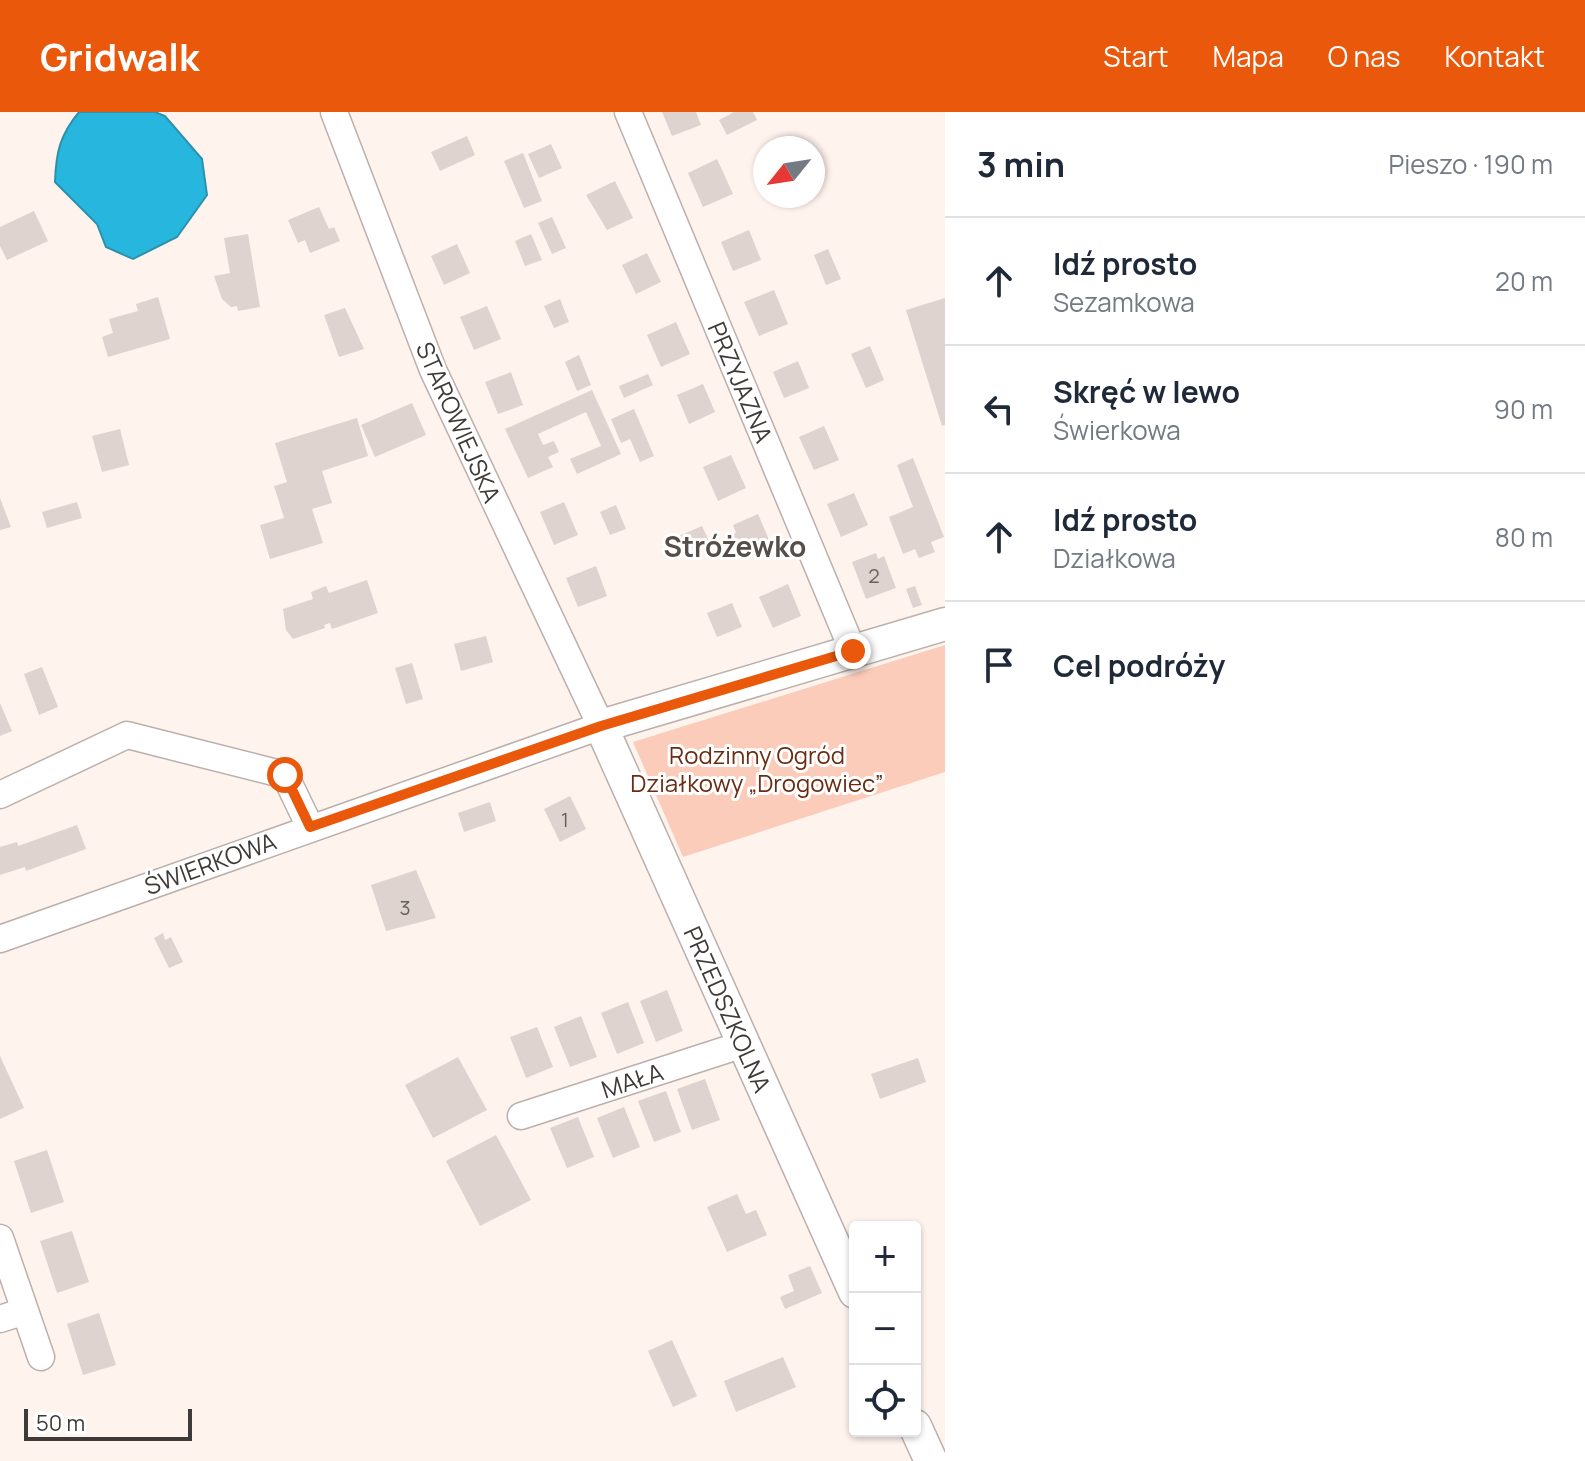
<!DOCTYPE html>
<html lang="pl">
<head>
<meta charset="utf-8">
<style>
	body { margin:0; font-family:Manrope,sans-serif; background:#f6f6f7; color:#1f2937 }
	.controls { position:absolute; right:24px; bottom:24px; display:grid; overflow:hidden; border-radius:8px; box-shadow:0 2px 6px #0004 }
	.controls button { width:72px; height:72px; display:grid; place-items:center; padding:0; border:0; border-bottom:2px solid #e0e1e3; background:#fff; color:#1f2937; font:40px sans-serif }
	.compass { position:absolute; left:753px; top:24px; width:72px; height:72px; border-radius:50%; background:#fff; box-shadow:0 2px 6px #0004; rotate:240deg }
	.scale { position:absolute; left:24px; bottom:20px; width:168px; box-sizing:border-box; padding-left:8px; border:4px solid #3e3a38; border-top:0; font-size:22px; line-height:28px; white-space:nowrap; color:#3e3a38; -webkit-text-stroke:6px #fff; paint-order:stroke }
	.stop { position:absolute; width:24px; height:24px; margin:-18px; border:6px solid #ea580c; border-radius:50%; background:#fff }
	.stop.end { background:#ea580c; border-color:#fff; box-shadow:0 2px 8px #0008 }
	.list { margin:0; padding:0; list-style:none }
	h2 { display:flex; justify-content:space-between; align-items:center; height:104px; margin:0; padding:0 32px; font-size:34px }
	h2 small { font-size:26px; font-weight:400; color:#747a83 }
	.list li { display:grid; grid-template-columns:52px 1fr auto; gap:24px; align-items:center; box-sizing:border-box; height:128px; padding:0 32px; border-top:2px solid #e0e1e3 }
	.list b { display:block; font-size:30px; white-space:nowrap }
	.list p { margin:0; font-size:26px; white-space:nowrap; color:#747a83 }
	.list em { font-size:26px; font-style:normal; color:#747a83 }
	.icon { flex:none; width:44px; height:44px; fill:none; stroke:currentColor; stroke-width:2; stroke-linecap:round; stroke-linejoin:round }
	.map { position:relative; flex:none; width:945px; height:1349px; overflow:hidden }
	header { display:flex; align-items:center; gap:48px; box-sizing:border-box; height:112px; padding:0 40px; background:#ea580c; color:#fff }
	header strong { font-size:38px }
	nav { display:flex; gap:44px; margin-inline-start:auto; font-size:28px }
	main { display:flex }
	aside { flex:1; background:#fff }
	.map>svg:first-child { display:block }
	.green { fill:#fbccba }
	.water { fill:#26b6de; stroke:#2d91ac; stroke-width:2 }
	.building { fill:#ded3ce }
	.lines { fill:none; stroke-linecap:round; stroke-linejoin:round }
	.minor-casing { stroke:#bbb0ab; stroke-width:29 }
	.tertiary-casing { stroke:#bbb0ab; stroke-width:35 }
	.minor { stroke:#fff; stroke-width:26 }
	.tertiary { stroke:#fff; stroke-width:32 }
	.route { stroke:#ea580c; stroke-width:10 }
	.labels { text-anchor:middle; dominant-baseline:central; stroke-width:6; stroke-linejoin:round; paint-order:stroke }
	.number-label { font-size:20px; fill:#66605e }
	.street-label { font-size:24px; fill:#3e3a38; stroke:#fff }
	.park-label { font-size:24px; fill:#692d13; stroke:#fff }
	.quarter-label { font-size:28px; font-weight:bold; fill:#574e4a; stroke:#fff }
</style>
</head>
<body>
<header>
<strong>Gridwalk</strong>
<nav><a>Start</a><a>Mapa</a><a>O nas</a><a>Kontakt</a></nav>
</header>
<main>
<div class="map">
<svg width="945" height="1349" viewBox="0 0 945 1349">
	<rect width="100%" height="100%" fill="#fff3ee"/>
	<path class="green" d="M945,533v127l-262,85 -50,-115z"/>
	<path class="water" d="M79,0h76l10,4 37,43 5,36 -30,42 -44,22 -27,-12 -9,-23 -42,-42c1,-30 5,-47 24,-70z"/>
	<path class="building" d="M662,0h34l5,13 -29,11z
		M734,0h19l4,8 -30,15 -8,-15z
		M467,24l8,19 -35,16 -9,-19z
		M551,32l11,24 -23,10 -11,-24z
		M523,41l19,48 -18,7 -20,-47z
		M717,47l16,35 -30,13 -15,-34z
		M615,69l18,37 -26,12 -21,-35z
		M319,95l10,22 5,-2 6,14 -30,12 -5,-13 -7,3 -10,-23z
		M34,99l14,30 -41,19 -7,-14v-19z
		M552,105l14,31 -14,6 -14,-31z
		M749,118l12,30 -28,11 -12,-29z
		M248,122l12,73 -22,4 -1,-5 -6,1 -9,-8 -8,-23 16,-3 -6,-35z
		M531,122l11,26 -17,6 -10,-25z
		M457,132l13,29 -26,12 -13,-29z
		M828,137l13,30 -15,6 -12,-30z
		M647,141l14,29 -25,12 -14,-29z
		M774,178l14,34 -29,12 -15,-34z
		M158,185l12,42 -62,18 -6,-20 11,-4 -4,-14 29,-8 -2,-7z
		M945,186v127l-3,1 -36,-116z
		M560,187l9,23 -15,6 -10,-22z
		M487,194l14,33 -27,11 -14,-33z
		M345,196l19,41 -25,8 -15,-42z
		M676,210l14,32 -29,13 -14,-32z
		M870,234l14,34 -18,8 -15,-34z
		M579,243l12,30 -14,6 -12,-29z
		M798,249l11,27 -25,10 -11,-26z
		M511,260l12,33 -25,9 -13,-32z
		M648,262l5,11 -29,13 -5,-12z
		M703,272l12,28 -26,12 -12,-29z
		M592,278l29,64 -44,20 -7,-15 31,-13 -15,-34 -48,22 5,11 11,-4 5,11 -11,5 5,10 -25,11 -23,-49z
		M412,291l14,32 -51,22 -14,-32z
		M634,297l20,47 -14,6 -10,-23 -9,4 -10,-24z
		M357,306l11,38 -46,15 10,32 -20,6 11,34 -53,16 -10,-34 24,-7 -10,-32 13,-4 -12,-39z
		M824,314l15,34 -25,10 -15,-33z
		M120,317l9,36 -27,7 -10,-36z
		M731,343l15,33 -28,13 -15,-34z
		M913,346l31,79 -13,5 4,10 -16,6 -4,-9 -12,5 -14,-37 24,-10 -16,-42z
		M854,381l14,32 -27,12 -14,-33z
		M0,386l11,29 -11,3z
		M77,390l5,16 -35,10 -5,-16z
		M564,390l14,33 -24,10 -14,-33z
		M616,393l10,24 -16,6 -10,-23z
		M758,402l12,28 -35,15 -9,-20 10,-4 -3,-8z
		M702,414l7,15 -31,12 -6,-14z
		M876,441l2,6 6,-3 12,32 -30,11 -14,-37z
		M596,454l11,30 -29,11 -12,-29z
		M367,468l11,33 -46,16 -2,-6 -6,2 1,3 -32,11 -7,-9 -3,-21 30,-10 -2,-7 15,-6 3,7z
		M788,472l13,32 -28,12 -14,-31z
		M915,474l7,19 -9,3 -7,-19z
		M732,491l10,24 -25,10 -10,-24z
		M486,524l7,26 -32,9 -7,-27z
		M412,551l11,36 -17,5 -11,-36z
		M42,555l16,40 -19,8 -15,-41z
		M0,591l12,28 -12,5z
		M570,684l16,33 -26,13 -16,-33z
		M490,690l6,19 -32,11 -6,-19z
		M77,713l9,24 -60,22 -1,-4 -25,8v-28l17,-5 1,4z
		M416,758l20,48 -50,13 -15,-46z
		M163,821l2,7 6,-3 12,25 -14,6 -15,-30z
		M667,878l16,41 -27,11 -16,-41z
		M628,890l16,41 -27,11 -16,-41z
		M581,904l16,41 -27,10 -16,-40z
		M537,915l16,40 -27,11 -16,-41z
		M0,944l24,52 -24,11z
		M458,945l29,53 -54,28 -28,-53z
		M918,946l8,24 -46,17 -9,-25z
		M705,967l15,41 -28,10 -15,-41z
		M666,979l15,41 -27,10 -16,-41z
		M624,995l16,40 -27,11 -16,-40z
		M578,1005l16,40 -27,11 -17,-40z
		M496,1023l35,65 -51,26 -34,-65z
		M47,1038l17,52 -33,11 -17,-52z
		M737,1082l9,20 10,-4 11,25 -40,17 -20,-45z
		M72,1119l17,51 -32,11 -17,-52z
		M810,1154l12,27 -37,16 -5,-12 14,-6 -6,-16z
		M99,1201l17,52 -33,10 -16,-51z
		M672,1228l25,56 -24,11 -25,-56z
		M783,1245l13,30 -60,25 -12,-31z"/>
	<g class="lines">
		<defs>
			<path id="minor" d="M628,0l225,539
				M0,683l127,-60 158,40 25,52
				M0,827l601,-213 -168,-356 -99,-258
				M521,1004l223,-72
				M0,1126l41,119
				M0,1207l25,-8"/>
			<path id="tertiary" d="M855,1180l-254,-566 344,-102
				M915,1314l16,35"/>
		</defs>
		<use href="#minor" class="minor-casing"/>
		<use href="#tertiary" class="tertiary-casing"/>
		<use href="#minor" class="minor"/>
		<use href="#tertiary" class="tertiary"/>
	</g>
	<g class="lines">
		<path class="route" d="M285,663l25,52 291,-101 252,-75"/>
	</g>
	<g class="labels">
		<g class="number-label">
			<text x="874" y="463">2</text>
			<text x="565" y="707">1</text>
			<text x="405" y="795">3</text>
		</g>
		<g class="street-label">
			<text transform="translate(741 270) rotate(67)">PRZYJAZNA</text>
			<text transform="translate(459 310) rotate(66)">STAROWIEJSKA</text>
			<text transform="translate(210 751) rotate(-20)">ŚWIERKOWA</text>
			<text transform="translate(728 897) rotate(66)">PRZEDSZKOLNA</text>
			<text transform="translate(632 968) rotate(-18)">MAŁA</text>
		</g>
		<g class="park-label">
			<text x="757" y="642">Rodzinny Ogród<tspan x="757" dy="28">Działkowy „Drogowiec”</tspan></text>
		</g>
		<g class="quarter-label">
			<text x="735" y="434">Stróżewko</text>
		</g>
	</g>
</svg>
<div class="controls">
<button>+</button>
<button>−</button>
<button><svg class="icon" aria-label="locate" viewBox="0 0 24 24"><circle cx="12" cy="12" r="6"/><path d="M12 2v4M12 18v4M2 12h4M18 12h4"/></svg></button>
</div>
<svg class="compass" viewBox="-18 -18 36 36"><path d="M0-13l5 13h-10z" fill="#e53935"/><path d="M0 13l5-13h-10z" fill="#747a83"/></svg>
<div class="scale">50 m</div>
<div class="stop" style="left:285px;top:663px"></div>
<div class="stop end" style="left:853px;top:539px"></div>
</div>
<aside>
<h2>3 min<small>Pieszo · 190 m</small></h2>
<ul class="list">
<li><svg class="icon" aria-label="ahead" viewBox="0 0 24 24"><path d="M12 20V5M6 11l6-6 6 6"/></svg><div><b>Idź prosto</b><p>Sezamkowa</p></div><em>20 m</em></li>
<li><svg class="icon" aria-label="left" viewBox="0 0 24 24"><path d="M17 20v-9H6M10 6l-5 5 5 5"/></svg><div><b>Skręć w lewo</b><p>Świerkowa</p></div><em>90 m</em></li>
<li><svg class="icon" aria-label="ahead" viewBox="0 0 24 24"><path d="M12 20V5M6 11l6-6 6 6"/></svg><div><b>Idź prosto</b><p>Działkowa</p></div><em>80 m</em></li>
<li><svg class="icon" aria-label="arrive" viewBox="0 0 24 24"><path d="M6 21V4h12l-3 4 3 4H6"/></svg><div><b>Cel podróży</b></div></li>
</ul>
</aside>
</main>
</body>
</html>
